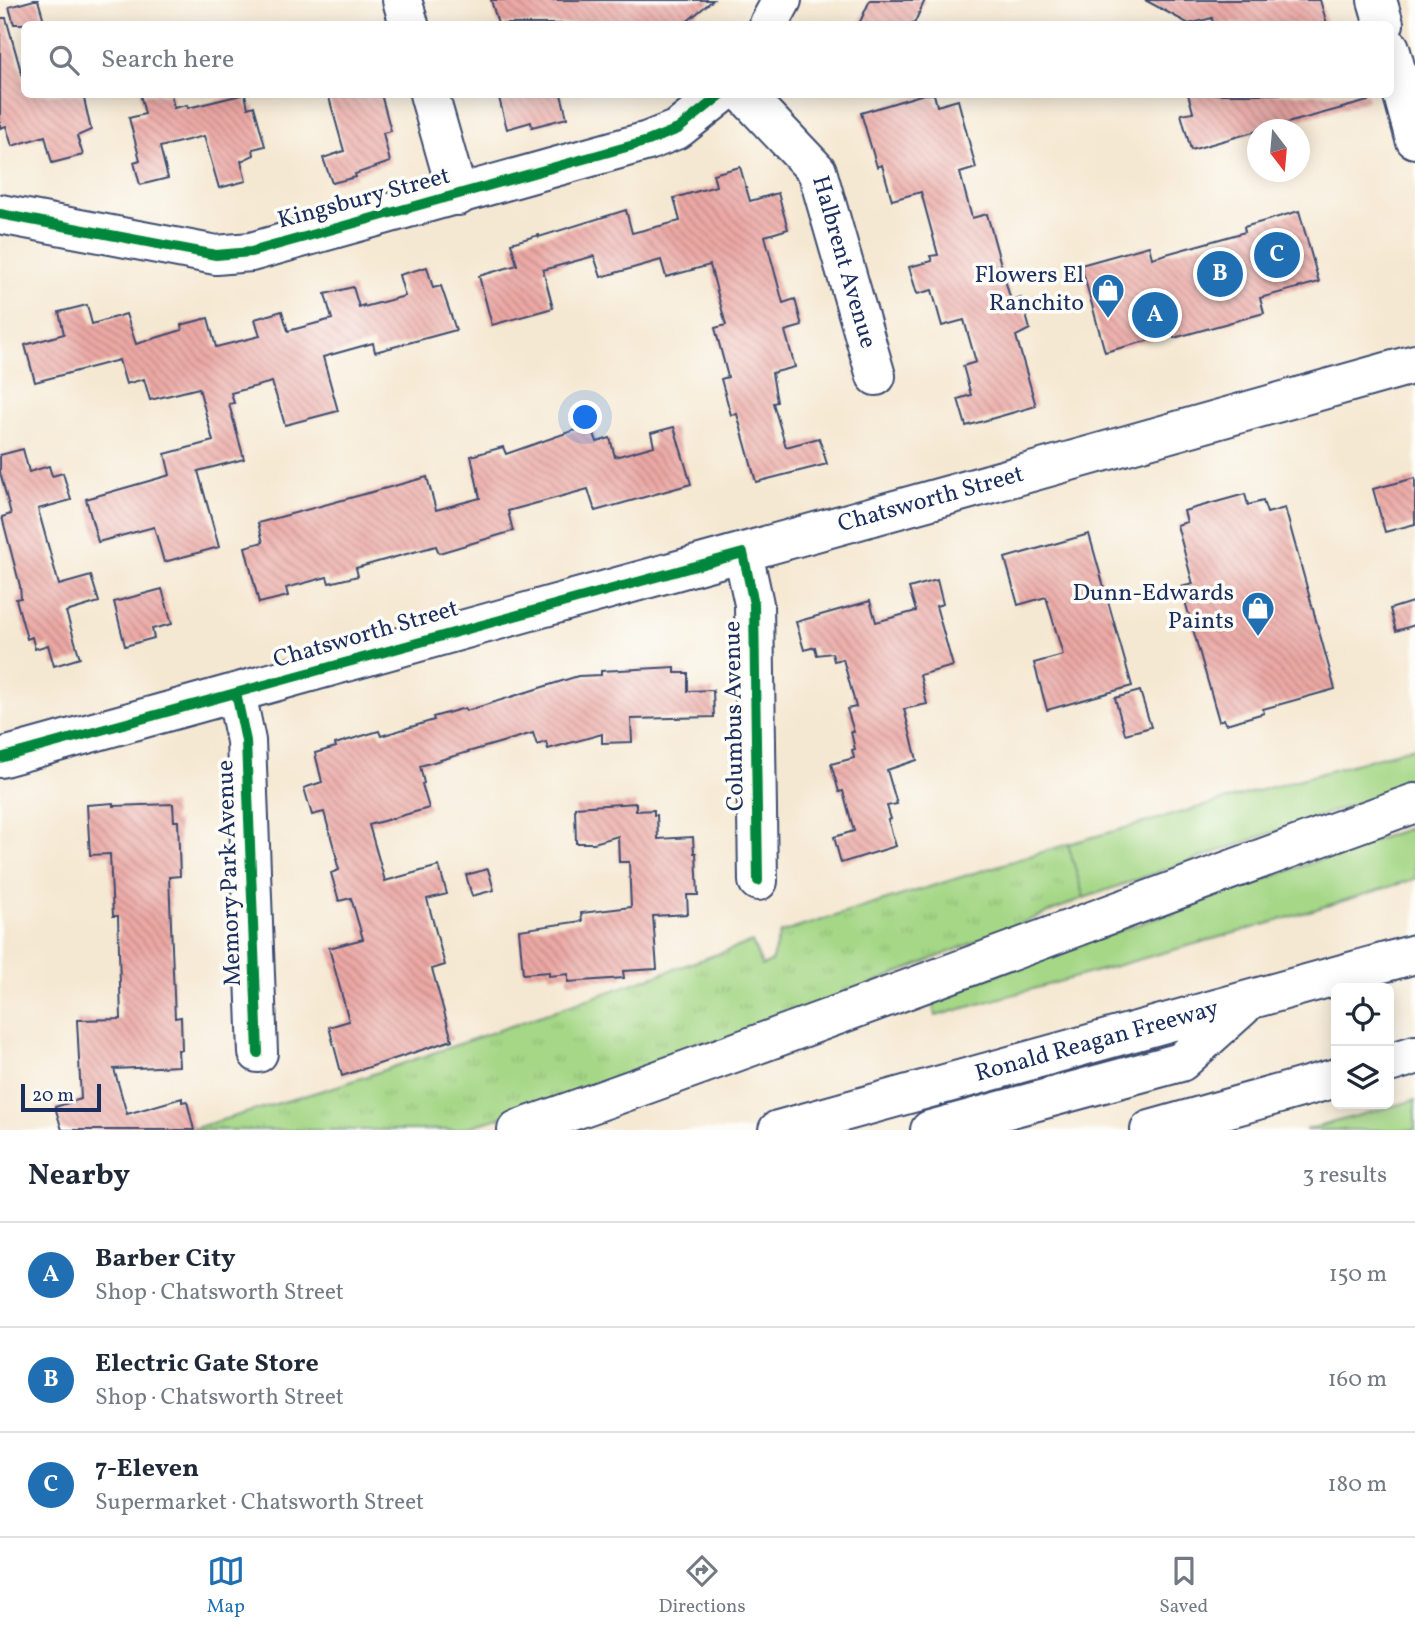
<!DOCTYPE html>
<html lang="en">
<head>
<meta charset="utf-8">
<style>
	body { margin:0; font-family:Vollkorn,serif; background:#f2f2f3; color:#1f2937 }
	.controls { position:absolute; right:21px; bottom:21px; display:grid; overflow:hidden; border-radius:10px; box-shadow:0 4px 18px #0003 }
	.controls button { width:63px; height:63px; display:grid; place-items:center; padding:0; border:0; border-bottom:2px solid #e0e1e3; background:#fff; color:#1f2937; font:35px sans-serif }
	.compass { position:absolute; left:1247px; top:119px; width:63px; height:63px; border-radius:50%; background:#fff; box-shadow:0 4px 18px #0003; rotate:164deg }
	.scale { position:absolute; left:21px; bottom:18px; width:80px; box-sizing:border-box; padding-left:7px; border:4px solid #1b2f5e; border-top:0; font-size:19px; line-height:24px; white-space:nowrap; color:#1b2f5e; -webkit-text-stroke:5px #fdfcf7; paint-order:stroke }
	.you { position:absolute; left:586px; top:418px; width:24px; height:24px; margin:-18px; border:5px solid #fff; border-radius:50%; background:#1a73e8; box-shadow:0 0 0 10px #1a73e833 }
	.badge { display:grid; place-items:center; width:46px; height:46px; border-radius:50%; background:#1f6fb2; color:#fff; font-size:23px; font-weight:700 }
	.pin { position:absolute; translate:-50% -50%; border:4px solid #fff; box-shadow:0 2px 7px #0006 }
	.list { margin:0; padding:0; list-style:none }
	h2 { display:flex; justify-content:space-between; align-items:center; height:91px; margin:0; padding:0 28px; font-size:30px }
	h2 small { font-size:23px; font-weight:400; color:#747a83 }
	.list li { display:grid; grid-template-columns:46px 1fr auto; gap:21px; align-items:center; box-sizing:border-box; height:105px; padding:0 28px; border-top:2px solid #e0e1e3 }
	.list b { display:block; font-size:26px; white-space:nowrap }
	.list p { margin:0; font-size:23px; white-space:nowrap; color:#747a83 }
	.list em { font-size:23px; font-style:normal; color:#747a83 }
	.icon { flex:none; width:38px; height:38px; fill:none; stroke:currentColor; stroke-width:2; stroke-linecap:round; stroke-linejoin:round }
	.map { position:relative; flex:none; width:1415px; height:1130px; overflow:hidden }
	.search { position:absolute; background:#fff; box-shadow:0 4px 18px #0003; left:21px; right:21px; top:21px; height:77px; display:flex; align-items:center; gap:18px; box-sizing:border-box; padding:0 24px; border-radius:10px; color:#747a83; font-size:26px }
	.sheet { height:406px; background:#fff }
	nav { display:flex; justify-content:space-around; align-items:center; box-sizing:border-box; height:98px; border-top:2px solid #e0e1e3; background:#fff; font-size:19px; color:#747a83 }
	nav a { display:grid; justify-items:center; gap:4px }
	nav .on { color:#1f6fb2 }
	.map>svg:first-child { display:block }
	.grass { fill:url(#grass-tufts); stroke:#608372; stroke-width:2 }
	.garden { fill:#a5d786; stroke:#608372; stroke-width:2 }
	.building { fill:url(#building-back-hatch) }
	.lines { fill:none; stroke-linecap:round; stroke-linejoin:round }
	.minor-casing { stroke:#3c4b6f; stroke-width:42 }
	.major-casing { stroke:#3c4b6f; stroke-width:42 }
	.highway-casing { stroke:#3c4b6f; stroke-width:42 }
	.minor { stroke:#fff; stroke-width:38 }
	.major { stroke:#fff; stroke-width:38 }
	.highway { stroke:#fff; stroke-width:38 }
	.cycleway-casing { stroke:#fdfcf7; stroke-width:15 }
	.cycleway { stroke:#00873e; stroke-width:10 }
	.labels { text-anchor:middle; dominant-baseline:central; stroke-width:7; stroke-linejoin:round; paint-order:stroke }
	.street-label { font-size:24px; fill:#1b2f5e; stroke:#fdfcf7 }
	.poi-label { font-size:24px; fill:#1b2f5e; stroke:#fdfcf7; text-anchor:end }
</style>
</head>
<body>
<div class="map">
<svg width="1415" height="1130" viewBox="0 0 1415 1130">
	<defs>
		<pattern id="grass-tufts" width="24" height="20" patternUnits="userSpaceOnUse" patternTransform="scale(1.75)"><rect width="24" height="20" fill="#a5d786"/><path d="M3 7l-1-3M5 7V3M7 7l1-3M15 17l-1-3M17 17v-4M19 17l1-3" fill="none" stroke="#8db976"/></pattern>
		<pattern id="building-back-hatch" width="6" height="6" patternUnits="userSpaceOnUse" patternTransform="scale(1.75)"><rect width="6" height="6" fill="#eca8a4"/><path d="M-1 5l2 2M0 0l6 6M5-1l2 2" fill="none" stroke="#be8989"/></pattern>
	</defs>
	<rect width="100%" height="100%" fill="#fdfcf7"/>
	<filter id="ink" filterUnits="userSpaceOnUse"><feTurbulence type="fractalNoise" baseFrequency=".0143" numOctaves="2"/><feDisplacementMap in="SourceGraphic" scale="14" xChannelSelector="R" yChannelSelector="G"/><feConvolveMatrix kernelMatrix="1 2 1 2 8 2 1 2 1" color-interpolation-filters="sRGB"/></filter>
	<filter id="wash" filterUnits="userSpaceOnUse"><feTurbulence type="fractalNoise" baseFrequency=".00686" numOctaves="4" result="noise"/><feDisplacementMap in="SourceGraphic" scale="28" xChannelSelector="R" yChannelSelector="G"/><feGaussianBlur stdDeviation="1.57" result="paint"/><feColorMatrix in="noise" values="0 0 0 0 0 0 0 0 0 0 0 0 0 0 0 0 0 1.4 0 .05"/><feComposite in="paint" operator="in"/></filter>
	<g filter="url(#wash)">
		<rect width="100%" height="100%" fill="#f5e8d2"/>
		<path class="grass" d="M1068,844l16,54 -320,129 -268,92 -38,11h-270l156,-46 408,-142 10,24 9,-4 9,-29z"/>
		<path class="garden" d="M1415,747v36l-331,115 -16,-54z
			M1415,826v53l-148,45 -331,92 -6,-18z
			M1415,1100v30h-110z"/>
		<g id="blocks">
			<path class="building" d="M34,0h4l7,24h-31l-5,-17z
				M491,0h222l-29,24h-186z
				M870,0h55l-11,24h-55z
				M1145,0h175l7,24h-114l-1,-6 -23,6z
				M0,18h6l18,64v12h59l8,36 -14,6 6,19 -31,8 -7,-27 -33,10 -6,-20 -6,2z
				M140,94h31l3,14 13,-3 1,3 57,-14 3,14 6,-2 11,40 -12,3 1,6 -13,6 5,20 -27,7 -15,-52 -44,11 8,31 -28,7 -6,-23 6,-2 -11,-42 16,-4z
				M328,94h53l10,37 -8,2 7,29 -35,12 1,3 -24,6 -9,-25 21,-7z
				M498,94h63l6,24 -35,9 -1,-5 -24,7z
				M924,94h10l3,12 21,-6 18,68 -16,5 12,45 15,-4 24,87 10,-3 9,31 -14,7 20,70 -70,20 -8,-27 13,-4 -8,-29 13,-4 -12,-42 -22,6 -10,-36 -15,4 -8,-27 23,-6 -2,-5 8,-1 -17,-63 -29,8 -10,-35 -5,2 -16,-54z
				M1188,94h179l1,7 -99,27 -12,2v1l-66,19 -10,-36 12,-2z
				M740,167l10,34 28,-8 10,36 -23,7 18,67 12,-4 7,27 -17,5 10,36 -23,6 5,29 -4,1 13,44 33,-9 8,26 -71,18 -19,-68 -6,1 -10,-36 7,-2 -13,-49 11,-3 -16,-60 -44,12 -5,-17 -60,17 -7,-21 -51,14 10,38 -61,17 -13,-49 38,-11 -6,-22 28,-8v2l87,-27 6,23 48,-12 -6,-23 42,-12 -3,-12z
				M1299,211l20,71 -59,16 4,15 -90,25 -1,-4 -68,18 -24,-87 68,-19 3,12 93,-26 -1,-5z
				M427,267l6,21 8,-2 15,44 -81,22 -2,-9 -50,14 15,54 -53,14 -13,-43 -41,11 3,10 -5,1 15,55 -46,12 21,76 -55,15 -10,-35 -56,15 -12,-43 84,-24 -5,-21 48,-13 -14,-53 -49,12 -6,-21 -18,5 -7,-24 -84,22 -10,-37 39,-11 -5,-22 28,-7 5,19 34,-10 10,30 46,-14 -1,-5 27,-7 8,29 44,-11 -5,-17 27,-8 6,20 44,-12 -7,-25 28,-7 6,20 5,-2v2l41,-11 -6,-21z
				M592,427l5,15 13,-4 5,19 39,-11 -3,-13 23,-6 17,57 -96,27 -7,-22 -80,22 5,20 -74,22 -3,-7 -48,13 -32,9 2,8 -29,7 -2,-6 -41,11 2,8 -29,7 -14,-56 18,-5 -5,-19 169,-46 9,33 44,-12 -9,-42 32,-9 3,7 66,-23z
				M23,449l6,23 20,-6 3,10 11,-3 8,27 -33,9 21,76 32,-9 8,26 -33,10 14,46 -26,8 -6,-21 -13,4 -3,-12 -5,2 -11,-40 5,-1 -1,-12 -18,-69 9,-3 -11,-42v-17z
				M1415,478v46l-30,8 -12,-43z
				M1245,494l3,11 15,-4 4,12 18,-5 50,181 -72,20 1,4 -38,11 -2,-5 -5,2 -38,-134 12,-3 -16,-59 10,-3 -3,-11z
				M1089,534l43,152 -85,24 -13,-47 29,-8 -17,-58 -28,8 -13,-47z
				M937,580l6,24 -7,2 17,60 -33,9 7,29 -23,5 13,51 -30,10 10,34 -10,2 4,13 -3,1 8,26 -55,17 -7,-26 20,-6 -11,-40 -4,1 -8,-28 23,-6 -2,-8 3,-1 -4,-17h3l-7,-23 9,-2 -13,-48 -9,2 -2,-8 -15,2 -2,-8 -11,3 -8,-28 74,-21 6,21 40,-11 -7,-23z
				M162,589l10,35 -20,5 2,9 -29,8 -11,-44z
				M1415,601v24l-19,6 -6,-22z
				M675,667v6h13v18l25,-1 1,27 -83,2 1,23 -30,1v-9l-54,15 -2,-7 -9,3 -4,-12 -113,33 4,17 -2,1 7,24 -60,17 16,56 54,-15 8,28 -20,5 18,66 -13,4 20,71 -110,36 -13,-49 20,-6 -20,-73 34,-9 -12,-41 -12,3 -8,-28 8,-3 -3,-11h1l-13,-47 -12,3 -8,-27 18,-6 -7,-29 21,-6 -1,-3 44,-13 2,5 53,-16 -1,-3 32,-9 1,3 112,-35 23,-1v-4z
				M1140,691l11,36 -26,7 -10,-36z
				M113,803v3l60,-2 1,17h4l2,55 -11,1 6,141 6,-1 1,33h-4l1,16 -65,3 13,45 55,-16v4l5,-1 7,29h-132l-7,-23 26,-8 -4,-79 44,-1 -3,-103h-5l-3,-62 -20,1 -3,-50z
				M636,803v8l18,-1v5h3l1,24 35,-2 1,16h2l2,42h-11l1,19 -35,2 4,53 -34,2 1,7 -56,4v-8l-19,2v-4l-26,2 -4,-44 63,-9 -1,-8 50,-6 -2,-45h-10l-1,-26 -24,7h-18l-1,-36z
				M488,869l6,21 -22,6 -6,-21z"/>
		</g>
	</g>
	<g filter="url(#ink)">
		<use href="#blocks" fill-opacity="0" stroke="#3c4b6f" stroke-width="2"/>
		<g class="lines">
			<defs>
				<g id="minor">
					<path d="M402,0l7,24"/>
					<path d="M769,24l13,-24"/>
					<path d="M429,94l29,102"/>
					<path id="s1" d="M744,94l73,77 59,205"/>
					<path d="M0,214l216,41 35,-3 397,-111 30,-12 44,-35"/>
					<path d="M743,553l11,51 4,277"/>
					<path d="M236,693l10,48 12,312"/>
				</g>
				<g id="major">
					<path d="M1377,0l7,24"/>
					<path d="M1390,48l25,91"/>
					<path id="s2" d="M0,758l960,-266 455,-128"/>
				</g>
				<g id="highway">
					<path d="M1389,1063l26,-8"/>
					<path d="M517,1130c301,-104 598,-220 898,-327"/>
					<path id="s3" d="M778,1130l637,-176"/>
					<path d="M930,1130l251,-68 61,-55"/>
					<path d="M1150,1130l186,-52"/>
				</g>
			</defs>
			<use href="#minor" class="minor-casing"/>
			<use href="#major" class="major-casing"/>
			<use href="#highway" class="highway-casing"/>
			<use href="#minor" class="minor"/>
			<use href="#major" class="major"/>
			<use href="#highway" class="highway"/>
			<defs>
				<path id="cycleway" d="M0,214l216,41 35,-3 397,-111 30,-12 44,-35
					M236,693l10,48 12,312
					M0,758l743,-205 11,51 4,277"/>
			</defs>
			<use href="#cycleway" class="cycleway-casing"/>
			<use href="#cycleway" class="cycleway"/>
		</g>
	</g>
	<defs>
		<symbol id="shop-pin" viewBox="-11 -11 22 30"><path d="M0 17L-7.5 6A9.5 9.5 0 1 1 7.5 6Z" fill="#1f6fb2" stroke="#fdfcf7"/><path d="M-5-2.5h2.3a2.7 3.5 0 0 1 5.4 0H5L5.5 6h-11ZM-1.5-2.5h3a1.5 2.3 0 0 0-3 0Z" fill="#fff"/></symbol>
	</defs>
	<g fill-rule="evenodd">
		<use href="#shop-pin" x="1089" y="271" width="38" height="52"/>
		<use href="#shop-pin" x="1239" y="589" width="38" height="52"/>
	</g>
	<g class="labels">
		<g class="street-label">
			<text transform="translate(364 199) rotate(-15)">Kingsbury Street</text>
			<text stroke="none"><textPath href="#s1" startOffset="201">Halbrent Avenue</textPath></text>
			<text stroke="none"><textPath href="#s2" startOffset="966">Chatsworth Street</textPath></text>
			<text transform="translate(366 635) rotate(-16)">Chatsworth Street</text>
			<text transform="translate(735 716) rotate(-91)">Columbus Avenue</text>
			<text transform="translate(230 873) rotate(-92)">Memory Park Avenue</text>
			<text stroke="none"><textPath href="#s3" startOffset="331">Ronald Reagan Freeway</textPath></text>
		</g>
		<g class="poi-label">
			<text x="1084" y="276">Flowers El<tspan x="1084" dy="28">Ranchito</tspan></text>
			<text x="1234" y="594">Dunn-Edwards<tspan x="1234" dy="28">Paints</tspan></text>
		</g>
	</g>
</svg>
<div class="controls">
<button><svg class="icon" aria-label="locate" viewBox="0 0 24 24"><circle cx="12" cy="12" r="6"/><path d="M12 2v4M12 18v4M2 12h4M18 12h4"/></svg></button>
<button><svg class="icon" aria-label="layers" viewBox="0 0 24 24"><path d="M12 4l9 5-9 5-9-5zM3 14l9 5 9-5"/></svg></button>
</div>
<svg class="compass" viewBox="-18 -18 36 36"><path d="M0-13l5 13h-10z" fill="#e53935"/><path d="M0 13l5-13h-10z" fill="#747a83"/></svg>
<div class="scale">20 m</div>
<div class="you"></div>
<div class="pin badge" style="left:1155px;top:315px">A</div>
<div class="pin badge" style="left:1220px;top:274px">B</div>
<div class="pin badge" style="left:1277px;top:255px">C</div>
<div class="search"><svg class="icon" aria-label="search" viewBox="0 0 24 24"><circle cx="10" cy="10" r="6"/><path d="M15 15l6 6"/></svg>Search here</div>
</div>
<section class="sheet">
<h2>Nearby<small>3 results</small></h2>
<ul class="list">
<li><span class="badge">A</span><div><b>Barber City</b><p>Shop · Chatsworth Street</p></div><em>150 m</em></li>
<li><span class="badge">B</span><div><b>Electric Gate Store</b><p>Shop · Chatsworth Street</p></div><em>160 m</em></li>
<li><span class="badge">C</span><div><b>7-Eleven</b><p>Supermarket · Chatsworth Street</p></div><em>180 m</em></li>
</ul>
</section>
<nav>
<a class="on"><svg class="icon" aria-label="map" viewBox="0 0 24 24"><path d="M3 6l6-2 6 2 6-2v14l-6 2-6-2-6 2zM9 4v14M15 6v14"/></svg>Map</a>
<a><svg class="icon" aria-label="directions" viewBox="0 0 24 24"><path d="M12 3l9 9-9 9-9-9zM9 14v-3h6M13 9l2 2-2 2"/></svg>Directions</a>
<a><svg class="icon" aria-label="saved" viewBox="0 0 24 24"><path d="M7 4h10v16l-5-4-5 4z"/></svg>Saved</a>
</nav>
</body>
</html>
